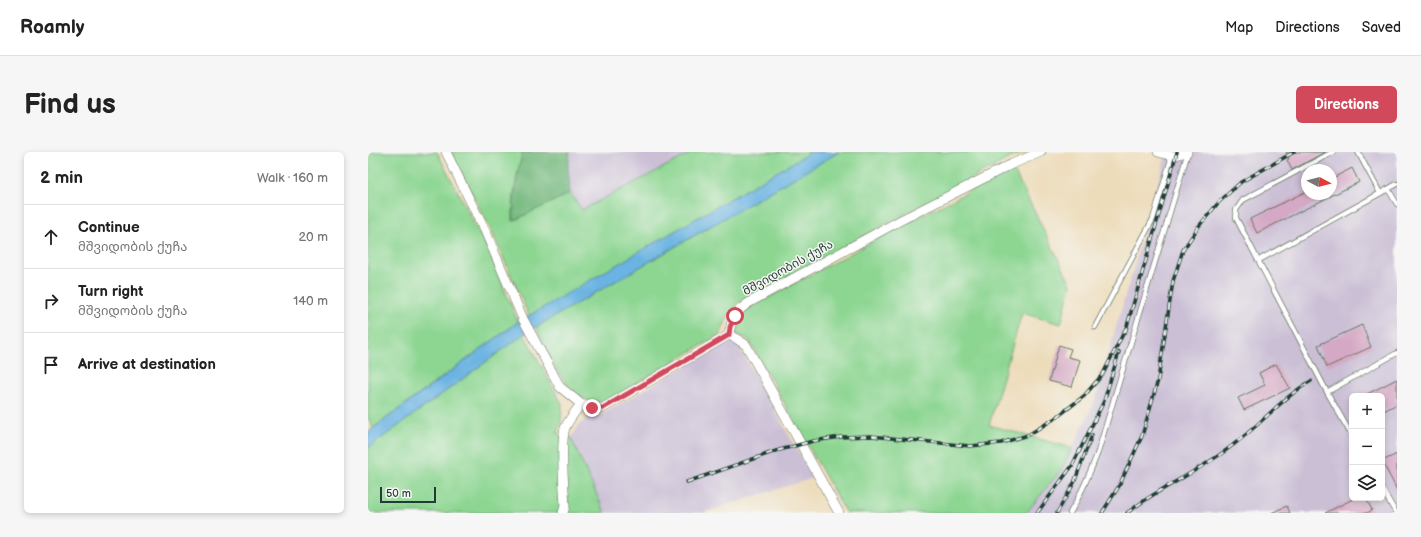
<!DOCTYPE html>
<html lang="en">
<head>
<meta charset="utf-8">
<style>
	body { margin:0; font-family:"Balsamiq Sans","Noto Sans Georgian",sans-serif; background:#f6f6f6; color:#222 }
	.controls { position:absolute; right:12px; bottom:12px; display:grid; overflow:hidden; border-radius:6px; box-shadow:0 2px 6px #0003 }
	.controls button { width:36px; height:36px; display:grid; place-items:center; padding:0; border:0; border-bottom:1px solid #e0e0e0; background:#fff; color:#222; font:20px sans-serif }
	.compass { position:absolute; left:933px; top:12px; width:36px; height:36px; border-radius:50%; background:#fff; box-shadow:0 2px 6px #0003; rotate:97deg }
	.scale { position:absolute; left:12px; bottom:10px; width:56px; box-sizing:border-box; padding-left:4px; border:2px solid #1f3d34; border-top:0; font-size:11px; line-height:14px; white-space:nowrap; color:#1f3d34; -webkit-text-stroke:3px #f6f6f2; paint-order:stroke }
	.stop { position:absolute; width:12px; height:12px; margin:-9px; border:3px solid #d1495b; border-radius:50%; background:#fff }
	.stop.end { background:#d1495b; border-color:#fff; box-shadow:0 1px 4px #0008 }
	.list { margin:0; padding:0; list-style:none }
	h2 { display:flex; justify-content:space-between; align-items:center; height:52px; margin:0; padding:0 16px; font-size:17px }
	h2 small { font-size:13px; font-weight:400; color:#767676 }
	.list li { display:grid; grid-template-columns:26px 1fr auto; gap:12px; align-items:center; box-sizing:border-box; height:64px; padding:0 16px; border-top:1px solid #e0e0e0 }
	.list b { display:block; font-size:15px; white-space:nowrap }
	.list p { margin:0; font-size:13px; white-space:nowrap; color:#767676 }
	.list em { font-size:13px; font-style:normal; color:#767676 }
	.icon { flex:none; width:22px; height:22px; fill:none; stroke:currentColor; stroke-width:2; stroke-linecap:round; stroke-linejoin:round }
	.map { position:relative; flex:none; width:1029px; height:361px; overflow:hidden; border-radius:6px }
	header { display:flex; align-items:center; gap:24px; box-sizing:border-box; height:56px; padding:0 20px; background:#fff; border-bottom:1px solid #e0e0e0 }
	header strong { font-size:19px }
	nav { display:flex; gap:22px; margin-inline-start:auto; font-size:14px }
	.intro { display:flex; align-items:center; justify-content:space-between; box-sizing:border-box; height:96px; padding:0 24px }
	h1 { margin:0; font-size:28px }
	.button { padding:10px 18px; border-radius:6px; background:#d1495b; color:#fff; font-size:14px; font-weight:700 }
	main { display:flex; gap:24px; padding:0 24px }
	aside { flex:1; background:#fff; border-radius:6px; box-shadow:0 2px 6px #0003 }
	.map>svg:first-child { display:block }
	.industrial { fill:#cbbfd5; fill-rule:evenodd }
	.green { fill:#8dd692; stroke:#568a63 }
	.forest { fill:#72b77c; stroke:#487a58 }
	.water { fill:#6bb3e2; stroke:#45788b }
	.building { fill:#d5a8c5 }
	.lines { fill:none; stroke-linecap:round; stroke-linejoin:round }
	.service-casing { stroke:#677563; stroke-width:6 }
	.minor-casing { stroke:#677563; stroke-width:10 }
	.service { stroke:#fff; stroke-width:4.5 }
	.minor { stroke:#fff; stroke-width:9 }
	.rail-casing { stroke:#1f3d34; stroke-width:3.5 }
	.rail { stroke:#f6f6f2; stroke-width:2; stroke-dasharray:6; stroke-linecap:butt }
	.route { stroke:#d1495b; stroke-width:5 }
	.labels { text-anchor:middle; dominant-baseline:central; stroke-width:3; stroke-linejoin:round; paint-order:stroke }
	.street-label { font-size:12px; fill:#1f3d34; stroke:#f6f6f2 }
</style>
</head>
<body>
<header>
<strong>Roamly</strong>
<nav><a>Map</a><a>Directions</a><a>Saved</a></nav>
</header>
<div class="intro"><h1>Find us</h1><a class="button">Directions</a></div>
<main>
<aside>
<h2>2 min<small>Walk · 160 m</small></h2>
<ul class="list">
<li><svg class="icon" aria-label="ahead" viewBox="0 0 24 24"><path d="M12 20V5M6 11l6-6 6 6"/></svg><div><b>Continue</b><p>მშვიდობის ქუჩა</p></div><em>20 m</em></li>
<li><svg class="icon" aria-label="right" viewBox="0 0 24 24"><path d="M7 20v-9h11M14 6l5 5-5 5"/></svg><div><b>Turn right</b><p>მშვიდობის ქუჩა</p></div><em>140 m</em></li>
<li><svg class="icon" aria-label="arrive" viewBox="0 0 24 24"><path d="M6 21V4h12l-3 4 3 4H6"/></svg><div><b>Arrive at destination</b></div></li>
</ul>
</aside>
<div class="map">
<svg width="1029" height="361" viewBox="0 0 1029 361">
	<rect width="100%" height="100%" fill="#f6f6f2"/>
	<filter id="ink" filterUnits="userSpaceOnUse"><feTurbulence type="fractalNoise" baseFrequency=".025" numOctaves="2"/><feDisplacementMap in="SourceGraphic" scale="8" xChannelSelector="R" yChannelSelector="G"/><feConvolveMatrix kernelMatrix="1 2 1 2 8 2 1 2 1" color-interpolation-filters="sRGB"/></filter>
	<filter id="wash" filterUnits="userSpaceOnUse"><feTurbulence type="fractalNoise" baseFrequency=".012" numOctaves="4" result="noise"/><feDisplacementMap in="SourceGraphic" scale="16" xChannelSelector="R" yChannelSelector="G"/><feGaussianBlur stdDeviation="0.9" result="paint"/><feColorMatrix in="noise" values="0 0 0 0 0 0 0 0 0 0 0 0 0 0 0 0 0 1.4 0 .05"/><feComposite in="paint" operator="in"/></filter>
	<g filter="url(#wash)">
		<rect width="100%" height="100%" fill="#eddcba"/>
		<path class="industrial" d="M202,0h123l-112,59 -11,-18 -2,-26z
			M799,0h230v361h-371l36,-44 32,-66zM939,18h24v24h-24zM984,244h30v102h-30z
			M361,189l9,4 75,133 -111,35h-97l-34,-75 7,-12 13,-12 10,1z"/>
		<path class="green" d="M0,0h69l50,96 31,74 -145,106 -5,-10z
			M83,0h72c-7,23 -11,46 -10,69l57,-28 12,17 111,-58h118l-282,164 -37,-84z
			M471,0h188l-17,6 -270,144c-10,10 -15,19 -19,32l-119,69c-6,-1 -13,-1 -18,-5 -25,-14 -36,-46 -48,-71z
			M645,17l58,115 -10,40 -39,-11 -33,112 83,23 -10,21 -36,44h-180l-97,-173 -14,-7 2,-15 5,-6 163,-88z
			M156,182l38,70 -1,19 -4,10 14,5 34,75h-237v-65z"/>
		<path class="forest" d="M155,0h47l-2,15 2,26 -57,28c1,-26 3,-44 10,-69z"/>
		<path class="water" d="M443,0h28l-315,182 -156,114v-16l150,-110z"/>
		<g id="blocks">
			<path class="building" d="M918,0h39l-33,18 -5,-10 2,-1z
				M984,16l7,14 -102,51 -7,-14 57,-28v3h24v-15z
				M994,173l9,22 -44,20 -9,-22z
				M691,193l12,4 -3,8 12,3 -8,27 -23,-6z
				M908,212l14,24 -46,22 -6,-12 27,-13 -6,-12z
				M1029,227v25l-15,8v-16h-19z
				M1029,302v36l-15,-29z
				M987,346h11l6,12 -5,3h-42z
				M919,354l3,7h-19z"/>
		</g>
	</g>
	<g filter="url(#ink)">
		<use href="#blocks" fill-opacity="0" stroke="#677563" stroke-width="1"/>
		<g class="lines">
			<defs>
				<path id="service" d="M965,0l-90,48 -7,10v8l91,174 25,44
					M990,0l22,41
					M1020,37l9,15
					M891,108l138,-76
					M727,175l58,-108 19,-63
					M959,240l70,-39
					M1014,337l14,24
					M702,361c11,-19 20,-40 28,-61l90,-300"/>
				<path id="minor" d="M78,0l40,81 37,86 37,68 21,17 11,4h11l126,-73c2,-16 7,-24 21,-33l151,-82 111,-56 29,-12
					M790,0l14,4 15,-4
					M361,183l8,4 9,6 93,168
					M195,361l2,-7c-1,-17 -5,-64 0,-78 4,-9 10,-16 16,-24"/>
			</defs>
			<use href="#service" class="service-casing"/>
			<use href="#minor" class="minor-casing"/>
			<use href="#service" class="service"/>
			<use href="#minor" class="minor"/>
			<defs>
				<path id="rail" d="M757,181l52,-181
					M319,330l89,-31 37,-10 28,-4 30,-1 99,10 31,-3 27,-8 29,-18 27,-21 19,-22 23,-46
					M669,361l35,-47 32,-65 15,-49
					M689,361l17,-30 18,-48
					M734,361l17,-27 23,-50 16,-56 15,-99 10,-31 16,-24 20,-24 22,-20 53,-30
					M759,361c10,-7 20,-15 31,-21 25,-15 51,-28 75,-47 27,-20 49,-47 78,-64"/>
			</defs>
			<use href="#rail" class="rail-casing"/>
			<use href="#rail" class="rail"/>
		</g>
	</g>
	<g class="lines" filter="url(#ink)">
		<path class="route" d="M224,256h11l126,-73 1,-8 5,-11"/>
	</g>
	<g class="labels">
		<g class="street-label">
			<text transform="translate(420 116) rotate(-29)">მშვიდობის ქუჩა</text>
		</g>
	</g>
</svg>
<div class="controls">
<button>+</button>
<button>−</button>
<button><svg class="icon" aria-label="layers" viewBox="0 0 24 24"><path d="M12 4l9 5-9 5-9-5zM3 14l9 5 9-5"/></svg></button>
</div>
<svg class="compass" viewBox="-18 -18 36 36"><path d="M0-13l5 13h-10z" fill="#e53935"/><path d="M0 13l5-13h-10z" fill="#767676"/></svg>
<div class="scale">50 m</div>
<div class="stop" style="left:367px;top:164px"></div>
<div class="stop end" style="left:224px;top:256px"></div>
</div>
</main>
</body>
</html>
